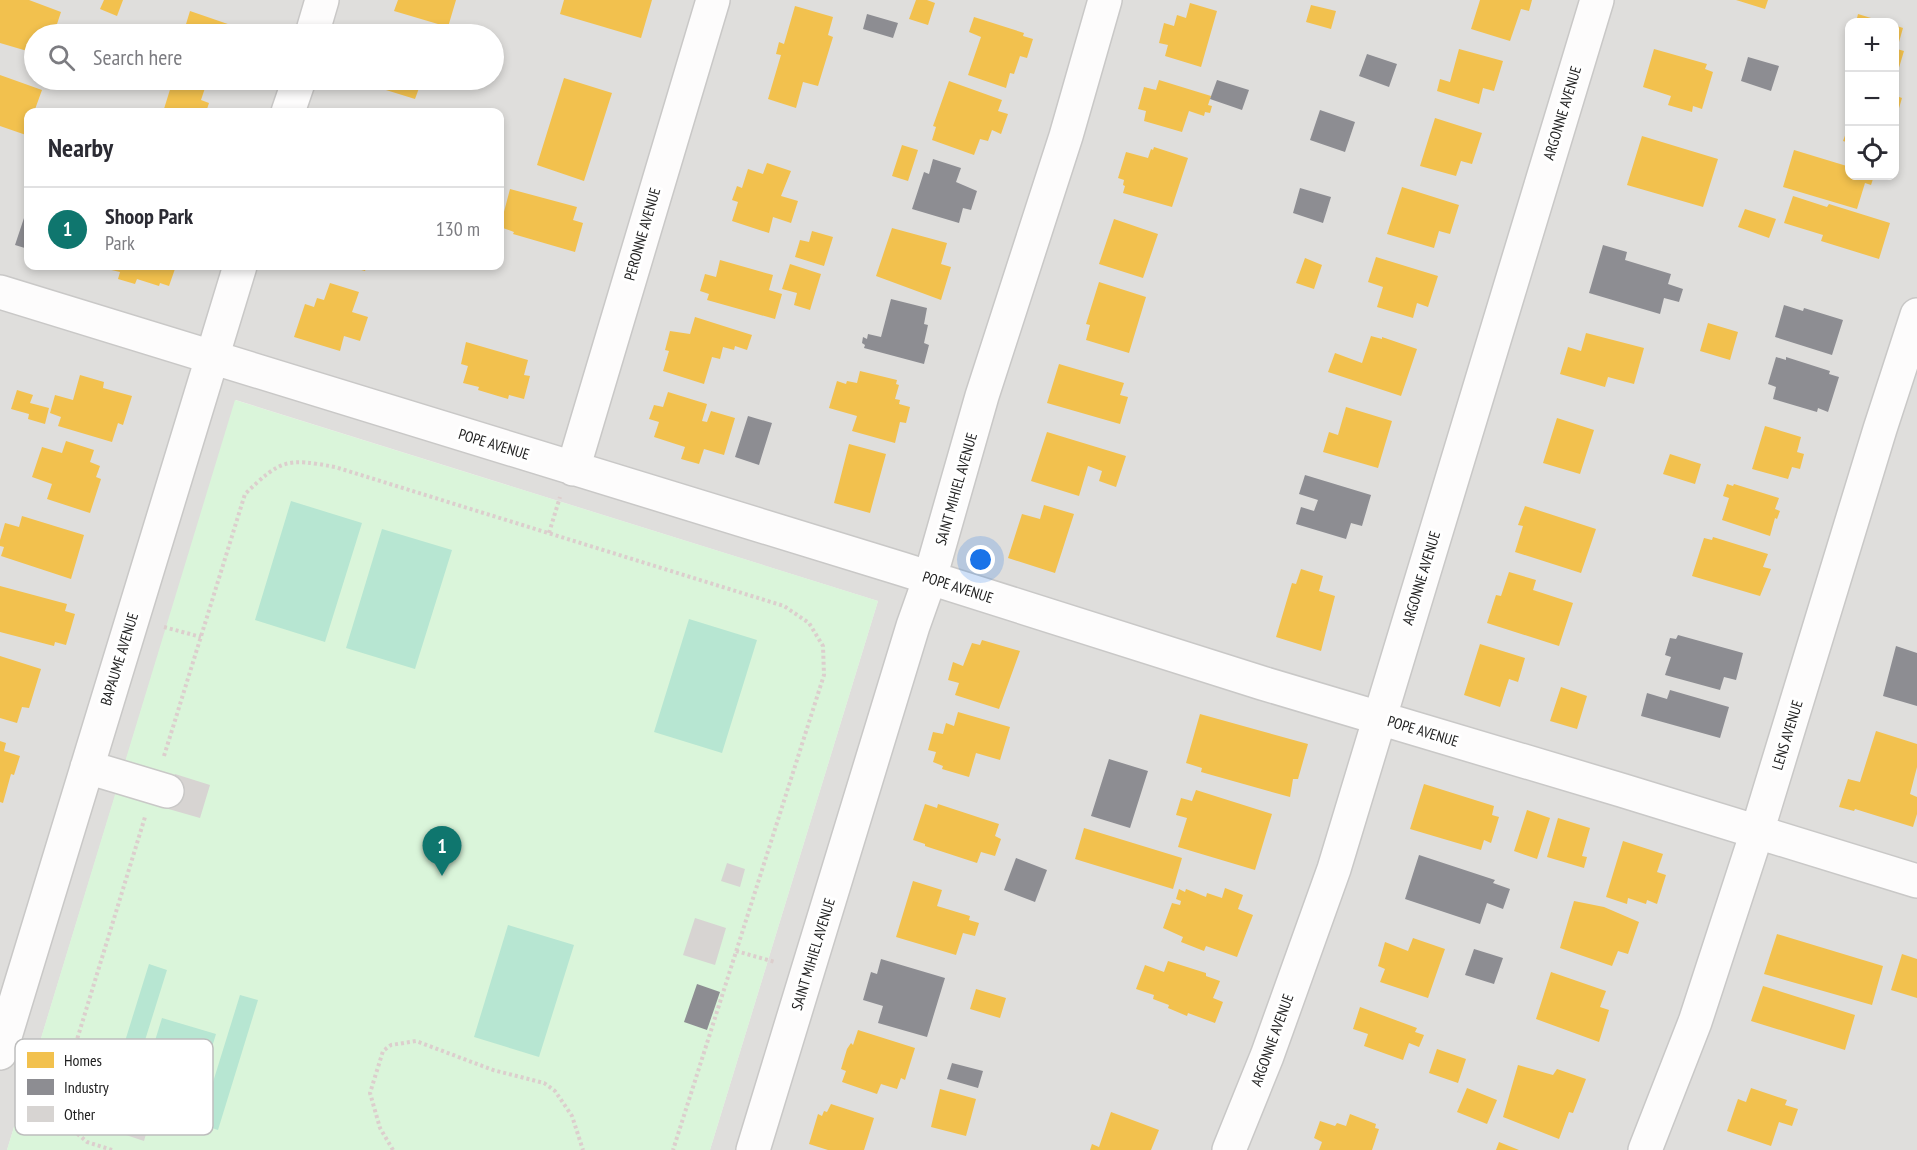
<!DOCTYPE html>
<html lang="en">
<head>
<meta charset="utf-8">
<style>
	body { margin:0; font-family:"PT Sans Narrow",sans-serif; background:#f2f2f3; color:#2b2b33 }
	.controls { position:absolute; right:18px; top:18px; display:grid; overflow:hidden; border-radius:12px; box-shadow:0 3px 9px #0003 }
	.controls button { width:54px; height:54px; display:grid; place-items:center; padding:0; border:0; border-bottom:2px solid #e1e1e2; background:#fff; color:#2b2b33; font:30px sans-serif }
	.you { position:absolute; left:981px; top:560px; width:21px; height:21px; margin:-15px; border:4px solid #fff; border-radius:50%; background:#1a73e8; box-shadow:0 0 0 9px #1a73e833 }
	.badge { display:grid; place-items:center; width:39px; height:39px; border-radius:50%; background:#0f766e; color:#fff; font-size:20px; font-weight:700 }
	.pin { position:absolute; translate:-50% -50px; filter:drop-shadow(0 2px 3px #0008) }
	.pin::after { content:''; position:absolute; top:32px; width:21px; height:18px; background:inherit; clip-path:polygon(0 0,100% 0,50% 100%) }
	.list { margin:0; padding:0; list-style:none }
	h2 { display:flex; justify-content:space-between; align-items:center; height:78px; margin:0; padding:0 24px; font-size:26px }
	h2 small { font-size:20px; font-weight:400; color:#7c7c81 }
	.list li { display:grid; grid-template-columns:39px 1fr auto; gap:18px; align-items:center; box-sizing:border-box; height:84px; padding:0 24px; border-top:2px solid #e1e1e2 }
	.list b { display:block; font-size:22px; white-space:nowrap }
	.list p { margin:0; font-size:20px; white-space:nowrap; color:#7c7c81 }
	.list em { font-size:20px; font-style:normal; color:#7c7c81 }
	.icon { flex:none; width:33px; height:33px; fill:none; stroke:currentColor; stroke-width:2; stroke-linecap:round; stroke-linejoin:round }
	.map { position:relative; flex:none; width:1917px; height:1150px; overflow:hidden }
	.search { position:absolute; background:#fff; box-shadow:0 3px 9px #0003; left:24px; top:24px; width:480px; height:66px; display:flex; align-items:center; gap:15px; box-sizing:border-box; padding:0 21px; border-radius:33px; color:#7c7c81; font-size:22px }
	.panel { position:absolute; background:#fff; box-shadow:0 3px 9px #0003; left:24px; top:108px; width:480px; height:162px; border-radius:12px }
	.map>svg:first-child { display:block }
	.residential { fill:#dfdedc; fill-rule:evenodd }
	.park { fill:#daf5da }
	.pitch { fill:#b7e6d2 }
	.homes { fill:#f2c14e }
	.industry { fill:#8d8d92 }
	.building { fill:#d7d4d2 }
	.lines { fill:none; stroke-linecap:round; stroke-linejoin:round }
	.minor-casing { stroke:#c9c8c7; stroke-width:36 }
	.path { stroke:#dccecd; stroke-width:4; stroke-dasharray:3 3; stroke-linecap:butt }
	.minor { stroke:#fdfcfc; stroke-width:33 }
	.labels { text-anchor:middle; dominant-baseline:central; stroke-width:6; stroke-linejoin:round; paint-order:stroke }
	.street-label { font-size:15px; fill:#222; stroke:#fff }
	.key { fill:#fff; stroke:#bdbdbd; stroke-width:1.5 }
	.key-label { font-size:16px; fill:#222 }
</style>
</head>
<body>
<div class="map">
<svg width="1917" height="1150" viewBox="0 0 1917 1150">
	<rect width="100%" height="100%" fill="#f0eeeb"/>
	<path class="residential" d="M0,0h1917v1150h-1207l168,-549 -642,-201 -229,750h-7zM1850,22h44v154h-44zM34,34h460v46h-460zM28,112h472v154h-472z"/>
	<path class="park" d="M235,400l643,201 -168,549h-703z"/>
	<path class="pitch" d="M291,501l71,22 -37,119 -70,-22z
		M382,529l70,21 -37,119 -69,-21z
		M689,619l68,21 -35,113 -68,-21z
		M508,925l66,20 -35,112 -65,-20z
		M149,964l18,6 -41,131 -18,-5z
		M240,995l18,5 -40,130 -18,-6z
		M162,1018l54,16 -26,85 -54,-17z"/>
	<path class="homes" d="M0,0h29l32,12 -7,21 4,1h-24v19l-34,-10z
		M104,0h19l-6,16 -17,-7z
		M398,0h58l-8,27 -54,-16z
		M564,0h88l-11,38 -81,-24z
		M916,0h11l8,3 -7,22 -19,-6z
		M1480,0h52l-3,11 -8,-2 -11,32 -39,-12z
		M1736,0h32l-3,9z
		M1190,3l27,8 -16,56 -36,-11 3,-11 -9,-2 5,-20 10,3 3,-11 9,3z
		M1311,5l25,6 -5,18 -25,-7z
		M795,6l38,11 -5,18 5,2 -15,49 -15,-4 -7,26 -28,-9 13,-44 -5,-1 3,-12 5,2z
		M190,11l61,21 -1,2h-77l2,-3 8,3z
		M1858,14l26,8h-28z
		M974,17l50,16 -1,3 10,3 -6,19 -7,-2 -6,18 -4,-1 -4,15 -38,-13 13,-38 -12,-5z
		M1894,25l9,3 -6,21 7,2 -9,30z
		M1459,49l44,12 -9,30 -11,-3 -4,16 -42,-13 3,-12 10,3z
		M1654,49l53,15 -2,5 8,3 -11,37 -9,-3 -1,6 -24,-7 3,-9 -28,-9z
		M0,75l42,15 -8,22h-6v17l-2,6 -26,-9z
		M564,78l48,15 -28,88 -47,-16z
		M173,80l32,8 -4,12 8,3 -3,9h-43z
		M375,80h47l-7,19 -42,-13z
		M1159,80l52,16 -3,9 4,1 -2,7 -5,-1 -1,4 -15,-5 -7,21 -38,-11 2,-10 -8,-2 6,-22 12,3z
		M949,81l53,19 -4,11 10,3 -7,20 -9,-4 -4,11 -8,-2 -6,16 -42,-15 4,-13 -3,-1z
		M1894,95l8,3 -7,24h-1z
		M1435,118l47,15 -10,31 -11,-3 -5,15 -36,-10z
		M1850,122v21l-7,-2z
		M1642,136l76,23 -15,48 -76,-22z
		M902,145l16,5 -10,31 -16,-5z
		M1154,147l34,11 -16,49 -49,-14 2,-7 -2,-1 1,-5 -6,-2 8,-26 22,6 3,-9 2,1z
		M1794,150l56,17v9h24l-3,9 -6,-2 -8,26 -74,-22z
		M767,163l24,8 -10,25 17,5 -7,22 -18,-6 -4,16 -37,-12 6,-19 -6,-2 5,-14 5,2 6,-19 15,5z
		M1402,187l57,18 -9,29 -11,-3 -5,17 -47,-14z
		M510,189l67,18 -4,13 10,3 -8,29 -62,-18 1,-2 -14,-5z
		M1793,196l34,11 2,-3 61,19 -11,36 -58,-18 2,-6 -39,-12z
		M1745,209l31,10 -7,19 -31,-11z
		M1114,219l44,15 -15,44 -44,-14z
		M892,228l55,15 -6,21 10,3 -10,33 -65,-24z
		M812,231l21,6 -9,29 -29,-9 5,-17 9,2z
		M1376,257l62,19 -10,31 -11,-4 -4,15 -36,-11 6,-20 -15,-5z
		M1305,258l17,7 -8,24 -18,-6z
		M720,260l53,15 -4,15 13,4 -7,25 -68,-19 2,-6 -9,-3 5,-17 11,3z
		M790,264l31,10 -11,36 -16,-5 3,-12 -15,-4z
		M103,266h73l-7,20 -9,-3 -1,3 -22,-7 -2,5 -17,-5 2,-7 -17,-4z
		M346,266h21l-2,5z
		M1099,282l47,15 -17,56 -43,-13 4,-15 -4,-1z
		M330,283l29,9 -7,20 16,5 -8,24 -16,-5 -4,15 -46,-14 11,-33 9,3 3,-9 7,2z
		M695,317l57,18 -5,15 -12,-4 -1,4 -11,-3 -3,12 -8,-2 -8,27 -41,-13 6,-20 -4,-1 5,-19 20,3z
		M1708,323l30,9 -8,28 -30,-9z
		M1586,333l58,15 -10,36 -26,-7 -3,10 -45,-13 8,-27 13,4z
		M1371,336l11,3v-2l35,12 -16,47 -73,-24 7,-19 27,10z
		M466,342l62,18 -4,15 6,1 -6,23 -15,-4 -1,4 -30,-9 1,-3 -16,-4 5,-17 -7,-2z
		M1059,364l65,19 -4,12 8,2 -8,27 -73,-21z
		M860,371l37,9 -1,4 3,1 -4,14 5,1 -1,4 11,3 -4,16 -6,-1 -5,21 -43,-12 5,-15 -28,-8 8,-27 9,3 1,-3 10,2z
		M80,375l24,7 -1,6 29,8 -9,29 -5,-2 -6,19 -54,-16 3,-9 -11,-4 5,-18 18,5z
		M17,390l16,5 -3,8 19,5 -4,16 -17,-5 1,-5 -18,-5z
		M668,392l39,12 -5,17 5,1 4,-11 24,7 -11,37 -20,-6 -5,15 -18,-5 4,-12 -31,-10 5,-15 -10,-3 5,-14 9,2z
		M1346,407l46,14 -14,47 -55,-16 6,-20 9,3z
		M1557,418l37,12 -14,44 -37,-11z
		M1765,426l36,11 -4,15 7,2 -4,15 -8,-2 -4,12 -36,-10z
		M1047,432l79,24 -10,31 -17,-6 3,-10 -14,-5 -9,30 -48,-15z
		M66,441l28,9 -4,12 10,4 -4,11 5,2 -11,34 -43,-14 5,-15 -20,-7 10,-30 20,6z
		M849,444l37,10 -16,59 -36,-10z
		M1670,454l31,10 -6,20 -32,-10z
		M1727,484l6,2 1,-2 45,14 -4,11 5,2 -3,8 -2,-1 -5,18 -48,-16 7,-22 -6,-2z
		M1044,505l30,9 -19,59 -47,-15 14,-44 18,5z
		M1525,506l71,23 -15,44 -66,-21 8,-26 -5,-1z
		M22,516l62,19 -13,44 -70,-23 3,-9 -4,-1v-6l5,-17 14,4z
		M1713,537l55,17 -5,13 8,2 -11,27 -68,-20 12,-38 8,2z
		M1301,569l22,7 -4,15 16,5 -14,55 -45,-14 16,-54 4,1z
		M1509,572l27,8 -3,10 40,13 -14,43 -72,-23 9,-28 5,1z
		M0,586l67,18 -2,7 10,3 -9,31 -11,-3 -1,4 -54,-14z
		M982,640l38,11 -21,58 -44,-14 4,-12 -11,-3 5,-18 10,4 9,-23 8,2z
		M1480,644l45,14 -7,24 -9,-3 -9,28 -36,-12z
		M0,656l41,13 -12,39 -7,-1 -5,16 -17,-5z
		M1561,687l26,9 -10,33 -27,-8z
		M958,712l52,15 -10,33 -24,-7 -7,24 -27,-8 1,-3 -10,-4 3,-10 -8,-2 5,-18 10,2 3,-11 8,3z
		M1200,714l108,30 -10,35h-5l-3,18 -89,-25 1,-4 -16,-5z
		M1876,731l41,13v23l-7,27 7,3v17l-4,13 -58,-18 -1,2 -15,-4 9,-28 12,3z
		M0,741l6,2 -2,8 16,5 -6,19 -3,-1 -8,29 -3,-1z
		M1424,784l70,22 -2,9 7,2 -8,26 -7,-3 -3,10 -71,-21z
		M1196,790l76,24 -17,56 -77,-23 9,-29 -11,-3 5,-17 11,3z
		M925,804l12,4 1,-4 61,20 -4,12 6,3 -6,17 -14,-4 -4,11 -52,-17v-2l-12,-4z
		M1527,810l23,8 -13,41 -23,-8z
		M1558,818l32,10 -8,28 5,1 -3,11 -37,-11z
		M1084,828l98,30 -9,31 -98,-30z
		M1623,841l40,13 -6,18 9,3 -9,29 -10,-4 -1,4 -18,-6 -1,6 -21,-7z
		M913,881l29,9 -5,16 33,10 -1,4 10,3 -4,13 -12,-3 -7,22 -60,-18z
		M1225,888l18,7 -5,14 15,6 -16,42 -31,-11 -2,5 -23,-9 2,-5 -20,-9 9,-25 8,2 1,-4 -5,-2 3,-10 6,3 1,-3 20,8 1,-4 15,5z
		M1574,901l30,6 35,15 -11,32 -10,-3 -6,15 -52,-18z
		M1777,934l106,32 -11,39 -108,-31z
		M1413,938l32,11 -17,49 -48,-16 5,-13 -7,-3 7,-24 23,9z
		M1902,954l15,5v39l-26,-8z
		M1168,961l38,12v3l14,5 -7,17 10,4 -8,21 -27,-10 -1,3 -19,-8 1,-3 -16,-6 1,-4 -18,-6 9,-24 19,7z
		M1551,972l55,19 -6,16 9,3 -10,32 -63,-23z
		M1763,986l92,29 -10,35 -94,-29z
		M976,989l30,9 -6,20 -30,-9z
		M1360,1007l57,21 -2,4 9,3 -5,12 -10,-4 -6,17 -39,-14 4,-12 -15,-5z
		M858,1030l57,18 -10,32 -4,-2 -4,11 -16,-5 -4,10 -35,-12 4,-11 -5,-2 6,-20 4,-6 2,2z
		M1437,1049l29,10 -8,24 -29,-10z
		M1518,1065l35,10 4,-6 29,10 -13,34 -4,-1 -10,27 -56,-22z
		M1467,1088l30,12 -10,24 -30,-12z
		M1751,1088l36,12 -2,5 13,4 -6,17 -13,-4 -8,24 -44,-15 11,-32 8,3z
		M940,1089l36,10 -10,37 -35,-9z
		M831,1104l43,14 -10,32h-36l-19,-6 9,-30 4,2 2,-5 3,1z
		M1111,1112l48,18 -8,20h-61l2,-6 7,3z
		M1350,1114l26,10 -1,4 4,1 -7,21h-53l3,-8 -8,-4 6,-17 15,5 2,-3 9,3z
		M1499,1142l20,8h-23z"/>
	<path class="industry" d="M867,14l31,9 -5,15 -30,-9z
		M1367,54l30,10 -8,23 -30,-11z
		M1748,57l31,9 -8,25 -30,-10z
		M1217,80l32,10 -7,20 -32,-11z
		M1320,110l35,12 -10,30 -35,-12z
		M933,159l28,9 -5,14 21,9 -6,19 -8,-2 -4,15 -47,-14 12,-37 5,2z
		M1300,188l31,9 -8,26 -30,-10z
		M28,206v43l-13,-4z
		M1603,245l24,7 -2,8 46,14 -3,10 15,5 -4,13 -15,-4 -4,16 -71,-21z
		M891,299l36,9 -3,16 4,1 -4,18 5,2 -5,19 -60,-16 1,-3 -3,-2 1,-6 4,2 1,-5 13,3z
		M1784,305l19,6 1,-3 39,12 -11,35 -57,-18z
		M1776,357l10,3v-3l44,14 -1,3 10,3 -11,35 -10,-4 -1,4 -44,-13 3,-12 -8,-3z
		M748,416l24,7 -13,42 -24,-8z
		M1305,475l66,20 -9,31 -11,-3 -5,16 -50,-15 5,-17 13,4 4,-11 -19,-6z
		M1678,635l65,18 -7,27 -12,-3 -4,13 -55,-15 6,-18 -6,-2 5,-17 6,1z
		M1896,646l21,7v53l-34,-10z
		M1670,690l59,17 -9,31 -79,-22 6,-23 20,6z
		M1109,759l39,12 -18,57 -39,-12z
		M1419,855l76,25 -2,3 17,6 -7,20 -16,-6 -7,21 -75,-25z
		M1016,858l31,12 -12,32 -31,-12z
		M1474,949l29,9 -9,26 -29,-9z
		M881,959l64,19 -18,59 -49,-14 5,-17 -20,-6 8,-28 6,2z
		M697,984l23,8 -13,38 -23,-8z
		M952,1063l31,8 -5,17 -31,-9z"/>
	<path class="building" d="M175,774l35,11 -10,33 -35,-10z
		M727,863l18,6 -5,18 -19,-6z
		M695,918l31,10 -11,37 -32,-10z
		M132,1118l17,5 -5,18 -18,-6z"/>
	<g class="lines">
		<defs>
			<path id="minor" d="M312,34l10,-34
				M288,112l11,-32
				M0,292l902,277 360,114 359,107 296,91
				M573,469l140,-469
				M87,767l80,24
				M0,1053l240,-787
				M753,1150l160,-524 17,-48 52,-182 84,-260 39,-136
				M1229,1150l38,-94 67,-187 263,-869
				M1645,1150l50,-128 62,-190 123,-403 37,-114"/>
		</defs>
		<use href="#minor" class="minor-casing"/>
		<path class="path" d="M549,533l11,-36
			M164,627l37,10
			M164,756l81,-262c36,-35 42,-36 90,-27l449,139 25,17 14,23 1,29 -151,475
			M736,951l39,11
			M112,1150l-25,-8 -14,-12 -3,-18 -2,-43 77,-252
			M393,1150l-13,-22 -10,-35 13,-42 8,-6 25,-4 77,29 51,13 11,8 17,25 11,34"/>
		<use href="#minor" class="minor"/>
	</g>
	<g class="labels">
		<g class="street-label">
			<text transform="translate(1562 113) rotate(-73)">ARGONNE AVENUE</text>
			<text transform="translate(642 234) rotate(-74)">PERONNE AVENUE</text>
			<text transform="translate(494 444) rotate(17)">POPE AVENUE</text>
			<text transform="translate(956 489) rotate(-74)">SAINT MIHIEL AVENUE</text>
			<text transform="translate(1421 578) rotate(-73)">ARGONNE AVENUE</text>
			<text transform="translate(958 587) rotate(18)">POPE AVENUE</text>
			<text transform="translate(119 659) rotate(-73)">BAPAUME AVENUE</text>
			<text transform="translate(1423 731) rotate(17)">POPE AVENUE</text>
			<text transform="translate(1787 735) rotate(-73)">LENS AVENUE</text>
			<text transform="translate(813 954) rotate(-73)">SAINT MIHIEL AVENUE</text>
			<text transform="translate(1272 1040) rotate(-70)">ARGONNE AVENUE</text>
		</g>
	</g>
	<rect x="15" y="1039" width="198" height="96" rx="9" class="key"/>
	<rect x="27" y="1052" width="27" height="16" fill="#f2c14e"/>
	<rect x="27" y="1079" width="27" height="16" fill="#8d8d92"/>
	<rect x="27" y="1106" width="27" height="16" fill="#d7d4d2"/>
	<g class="key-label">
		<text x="64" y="1066">Homes</text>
		<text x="64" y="1093">Industry</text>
		<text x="64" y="1120">Other</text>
	</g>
</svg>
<div class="controls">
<button>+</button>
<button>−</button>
<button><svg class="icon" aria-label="locate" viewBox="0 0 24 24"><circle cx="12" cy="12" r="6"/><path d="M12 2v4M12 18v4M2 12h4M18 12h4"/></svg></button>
</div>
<div class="you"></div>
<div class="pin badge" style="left:442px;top:876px">1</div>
<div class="search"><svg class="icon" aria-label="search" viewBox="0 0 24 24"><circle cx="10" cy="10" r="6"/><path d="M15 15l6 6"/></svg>Search here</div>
<section class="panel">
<h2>Nearby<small></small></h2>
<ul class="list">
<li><span class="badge">1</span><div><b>Shoop Park</b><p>Park</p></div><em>130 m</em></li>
</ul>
</section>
</div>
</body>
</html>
